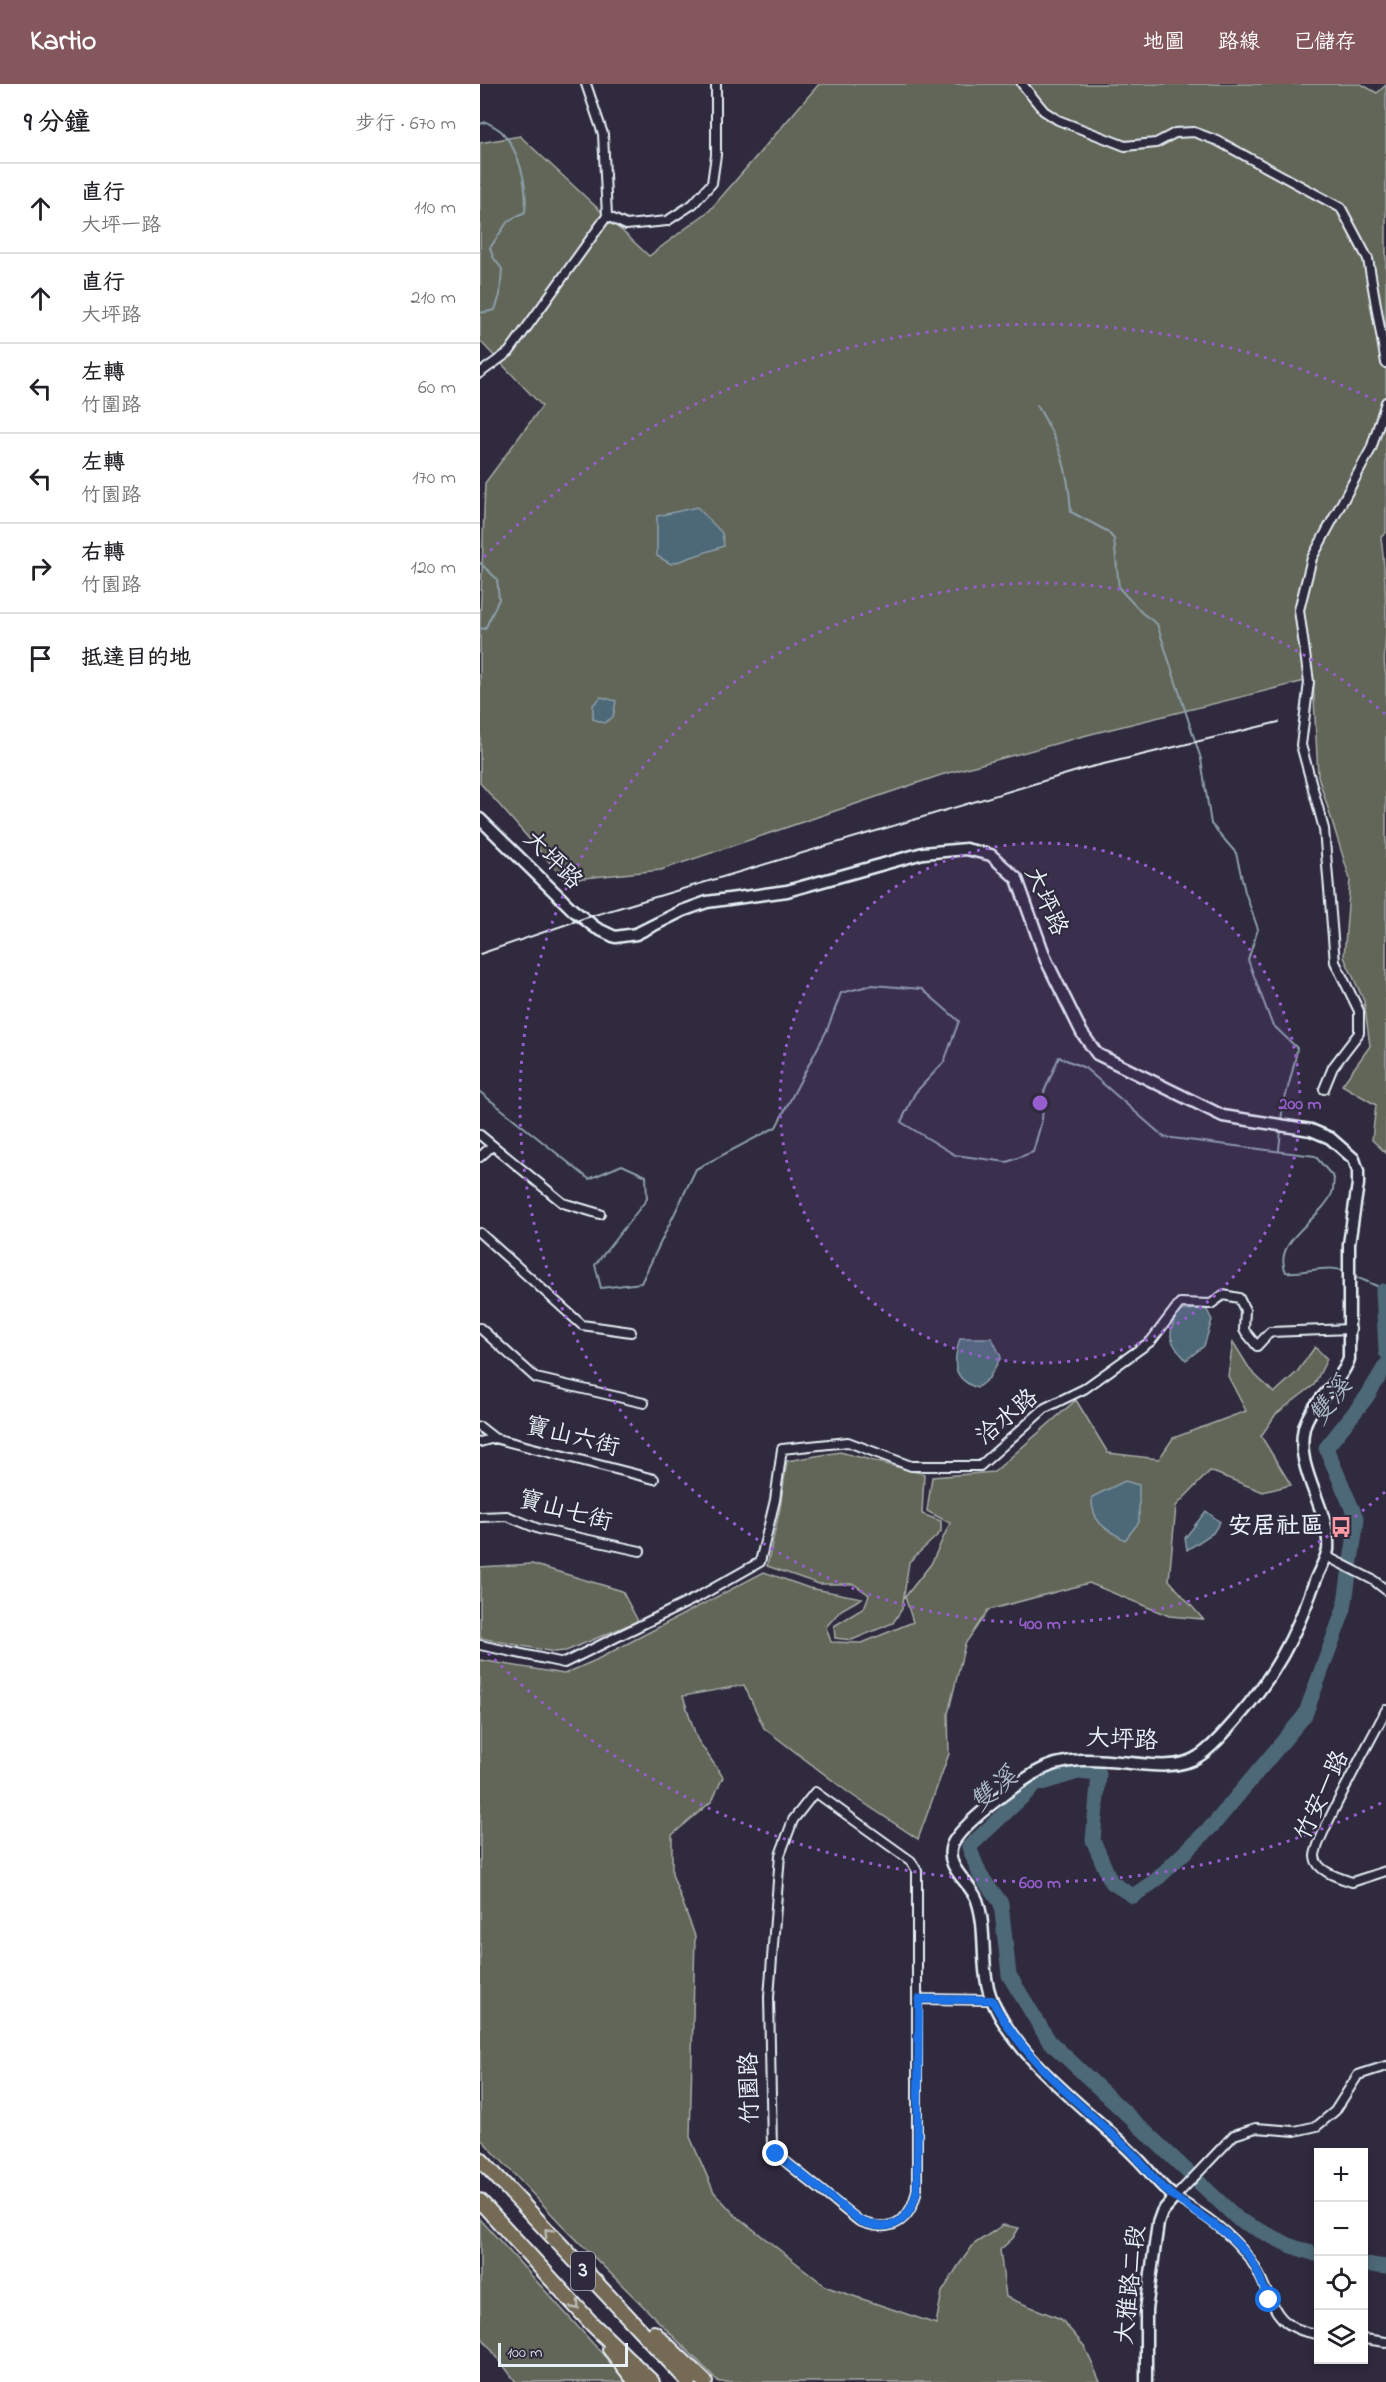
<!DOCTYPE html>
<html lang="zh-TW">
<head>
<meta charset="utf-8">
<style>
	body { margin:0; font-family:"Indie Flower","LXGW WenKai TC",sans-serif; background:#f2f2f2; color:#202124 }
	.controls { position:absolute; right:18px; bottom:18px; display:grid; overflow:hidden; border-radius:0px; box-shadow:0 3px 9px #0003 }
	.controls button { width:54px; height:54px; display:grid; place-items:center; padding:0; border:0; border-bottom:2px solid #e0e0e0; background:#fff; color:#202124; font:30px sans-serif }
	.scale { position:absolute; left:18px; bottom:15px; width:130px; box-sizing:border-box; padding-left:6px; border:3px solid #e8f1f8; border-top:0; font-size:16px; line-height:21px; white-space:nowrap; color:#e8f1f8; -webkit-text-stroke:4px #2f2a3d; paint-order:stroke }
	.stop { position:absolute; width:18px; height:18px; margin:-14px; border:4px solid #1a73e8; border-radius:50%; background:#fff }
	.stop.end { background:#1a73e8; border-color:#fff; box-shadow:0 2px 6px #0008 }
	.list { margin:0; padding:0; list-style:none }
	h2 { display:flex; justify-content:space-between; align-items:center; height:78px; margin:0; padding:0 24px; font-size:26px }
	h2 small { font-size:20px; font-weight:400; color:#757577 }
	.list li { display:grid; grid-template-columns:39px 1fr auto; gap:18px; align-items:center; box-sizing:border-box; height:90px; padding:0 24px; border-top:2px solid #e0e0e0 }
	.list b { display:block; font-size:22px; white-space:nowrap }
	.list p { margin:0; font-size:20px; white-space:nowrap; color:#757577 }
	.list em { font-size:20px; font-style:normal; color:#757577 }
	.icon { flex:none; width:33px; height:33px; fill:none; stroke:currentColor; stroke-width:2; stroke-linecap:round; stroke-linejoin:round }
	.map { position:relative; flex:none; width:906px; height:2298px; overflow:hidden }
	header { display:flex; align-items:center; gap:36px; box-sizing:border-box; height:84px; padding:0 30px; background:#84575d; color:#fff }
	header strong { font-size:28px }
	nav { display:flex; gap:33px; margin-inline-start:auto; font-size:21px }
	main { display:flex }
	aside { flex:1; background:#fff }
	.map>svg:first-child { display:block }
	.green { fill:#626658; stroke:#a5aca8; stroke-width:1.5 }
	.water { fill:#4e6877; stroke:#8c9fab; stroke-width:1.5 }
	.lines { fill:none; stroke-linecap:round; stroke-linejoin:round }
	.stream { stroke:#8c9fab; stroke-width:2 }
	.river { stroke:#4e6877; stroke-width:15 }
	.street-casing { stroke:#e8f1f8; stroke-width:12 }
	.secondary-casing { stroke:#e8f1f8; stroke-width:15 }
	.highway-casing { stroke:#e8f1f8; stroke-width:18 }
	.street { stroke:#2f2a3d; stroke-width:8 }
	.secondary { stroke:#2f2a3d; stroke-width:10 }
	.highway { stroke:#746b55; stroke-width:14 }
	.rail { stroke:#e8f1f8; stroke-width:2 }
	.oneway { stroke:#babbb7 }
	.route { stroke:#1a73e8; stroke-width:8 }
	.ring { fill:none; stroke:#965dcd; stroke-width:3; stroke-dasharray:3 6 }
	.labels { text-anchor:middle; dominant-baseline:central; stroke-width:4.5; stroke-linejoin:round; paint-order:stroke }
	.shield { fill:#2f2a3d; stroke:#b0b5c0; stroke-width:1.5 }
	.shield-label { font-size:22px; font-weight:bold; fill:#e8f1f8 }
	.street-label { font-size:24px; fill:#e8f1f8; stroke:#2f2a3d }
	.poi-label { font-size:24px; font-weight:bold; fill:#e8f1f8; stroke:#2f2a3d; text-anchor:end }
	.water-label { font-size:26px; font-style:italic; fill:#aabac4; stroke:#2f2a3d }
	.centre { fill:#965dcd; stroke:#2f2a3d; stroke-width:3 }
	.ring-label { font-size:18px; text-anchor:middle; font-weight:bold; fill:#965dcd; stroke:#2f2a3d; stroke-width:4.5; stroke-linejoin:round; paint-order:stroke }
</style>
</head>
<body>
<header>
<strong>Kartio</strong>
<nav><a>地圖</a><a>路線</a><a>已儲存</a></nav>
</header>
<main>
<aside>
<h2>9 分鐘<small>步行 · 670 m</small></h2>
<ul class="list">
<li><svg class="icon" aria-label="ahead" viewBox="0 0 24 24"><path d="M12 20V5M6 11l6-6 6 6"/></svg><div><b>直行</b><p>大坪一路</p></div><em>110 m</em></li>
<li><svg class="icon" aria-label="ahead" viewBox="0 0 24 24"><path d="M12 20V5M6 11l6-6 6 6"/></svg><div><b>直行</b><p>大坪路</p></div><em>210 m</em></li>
<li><svg class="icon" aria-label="left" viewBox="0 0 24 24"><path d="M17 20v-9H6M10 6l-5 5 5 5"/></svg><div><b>左轉</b><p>竹圍路</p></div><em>60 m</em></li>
<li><svg class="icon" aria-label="left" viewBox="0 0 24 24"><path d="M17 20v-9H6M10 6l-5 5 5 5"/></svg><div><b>左轉</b><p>竹園路</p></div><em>170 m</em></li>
<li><svg class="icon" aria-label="right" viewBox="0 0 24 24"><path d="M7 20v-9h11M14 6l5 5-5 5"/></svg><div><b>右轉</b><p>竹園路</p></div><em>120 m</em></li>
<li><svg class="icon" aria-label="arrive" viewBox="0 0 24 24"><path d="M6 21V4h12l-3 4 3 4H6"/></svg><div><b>抵達目的地</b></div></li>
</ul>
</aside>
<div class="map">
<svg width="906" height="2298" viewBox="0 0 906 2298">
	<rect width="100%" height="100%" fill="#2f2a3d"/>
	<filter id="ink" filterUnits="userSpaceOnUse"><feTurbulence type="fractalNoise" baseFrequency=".0167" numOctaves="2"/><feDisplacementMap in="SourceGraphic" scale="12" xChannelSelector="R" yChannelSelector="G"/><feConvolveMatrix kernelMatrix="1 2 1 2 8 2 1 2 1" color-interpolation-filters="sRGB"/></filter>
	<g filter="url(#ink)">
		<path class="green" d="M339,0h542l16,9 9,-8v448l-5,4c4,31 5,60 5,91 0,16 -4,32 0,47v478l-14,-13 4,-35 -34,-20 28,-39 -6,-45 -20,-44 6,-78 -32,-103 -5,-97 -222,55 -150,41 -280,95 -96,10 -85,-97v-158l5,-142 57,-77 -62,-65v-198l40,-7 129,120 61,-46z
			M753,1258l18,29 23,22 23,-21 18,-25 12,12 -13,26 -38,29 -15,22 30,49 -28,7 -53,-21 -34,35 -7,74 34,39 -34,-3 -80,-33 -101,27 -23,34 -17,70 1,40 -31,85 -69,-46 -85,-65 -20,-43 -61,11 14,43 26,38 -11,24 -40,34v39l23,62 -5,201 24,55 21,23 92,72 109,37 6,-32 16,-26 16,-22 29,-19 16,3 -6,10 -13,12 6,47 55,22 24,28 15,35h-381l-157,-157 -82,-87v-478l84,14 32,-14 168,-88 45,16 53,10 -21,12 -15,17 5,15 31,1 51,-21 -8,-25 26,-33 19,-41 -23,-12 5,-34 62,-5 82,-72 32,53 51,6 14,-21 73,-27 -18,-35z
			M360,1368l84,22 -2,40 19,7v11l-32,30 -7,47 -9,14 -41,17 -17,-2 -1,-12 30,-18 5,-13 -15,-11h-35l-52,-18 13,-58 7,-47z
			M52,1480l90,27 16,30 -72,30 -12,1 -74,-14v-71z
			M0,2135l148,163h-112l-36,-47z"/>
		<path class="water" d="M217,423l25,26 2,13 -53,18 -14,-8v-40z
			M121,613l15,4 -3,16 -9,6 -11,-4v-14z
			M726,1224l6,12 -8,26 -18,14c-19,-20 -18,-25 -8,-49z
			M480,1254h32l9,19 -12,21 -12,10c-26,-10 -24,-26 -17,-50z
			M645,1397l14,4v37l-14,18c-20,-11 -34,-18 -33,-43z
			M726,1427l14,11 -7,11 -26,17 -2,-12z"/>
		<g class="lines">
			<path class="stream" d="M0,40l6,-2c5,3 12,6 16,10 18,20 26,54 23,80l-17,9 -18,27 3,9 9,12 -2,26 -5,15 -15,3
				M557,321c23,39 31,62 34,107l36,19 7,8 5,49 23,25 15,11 44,135 10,65 25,29 9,39 13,37 -10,31 24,64 25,24c-3,26 -14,48 -16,73
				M0,479l17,16 2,20 -14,30 -5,-1
				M0,1008l109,87 33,-14 24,11 1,23 -52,66 6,23 40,-5 55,-114 80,-42 51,-97 14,-37 31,-8 50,4 37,32 -15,41 -29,31 -14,29 54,33 52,7 26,-10 9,-32 2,-28 15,-35 26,11 79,69 151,19 19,22c-1,5 0,11 -2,15 -10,26 -61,48 -46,79 20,2 42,-9 60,0
				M799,1066l2,-20
				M874,1192l32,14"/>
			<path class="river" d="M903,1207l3,61
				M838,2171l-27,-9 -52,-26 -190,-179 -40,-66 -8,-72 -21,-28 -11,-28 66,-62 43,-13 21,2 -6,66 18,42 22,14 22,-15 59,-57 91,-109 39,-106 13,-89 -31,-72 40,-50 20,-33
				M884,2180l22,3"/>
			<defs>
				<path id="street" d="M106,0l17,50 4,82 19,9 41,-4 26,-17 19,-21 4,-28v-71
					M542,0l22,27 14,9 67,26 31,-3 19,-10 19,-1 24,9 123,67 27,51 18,104
					M0,289l29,-21 98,-136
					M844,1005l9,-22 26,-34v-22l-24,-49 -11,-133 -23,-84 8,-63 -10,-72 13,-52 59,-109 15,-47
					M0,1051l83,68 37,11
					M0,1073l12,-11
					M0,1149l102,92 49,7
					M0,1244l56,50 108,25
					M0,1343l14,11
					M0,1358l14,-4 160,41
					M0,1433l27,-1 32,13 101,22
					M846,1472l47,24 13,10
					M0,1561l84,18 134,-66 62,-35 15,-62 7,-51 66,-7 63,24h69l65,-58 39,-19 67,-48 29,-38 31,1 12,-9 16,3 6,12 -1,20 13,16 13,-14 81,-3
					M906,1626c-11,23 -72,130 -71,147 2,15 25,21 37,25l34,-11
					M335,1708l96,69 6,10v318c-6,33 -26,45 -58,32l-83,-67 -4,-7 -3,-150 11,-142 13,-35z
					M439,1915l73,1
					M838,2250c-52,-6 -44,-43 -69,-76 -20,-27 -46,-44 -74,-61l59,-62 22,-7 39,3 22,-5 18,-15 23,-36 28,-9
					M884,2255l22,3"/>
				<path id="secondary" d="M0,735l93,91 23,18 19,9 21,-3 46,-23 25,-9 80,-11 136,-38 43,-4 25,6 26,24 29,81 36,73 15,21 126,62 88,14 19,8 24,21 4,12v13l-9,60v115c-9,26 -38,42 -45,69 -10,42 27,82 24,122 -3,11 -9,21 -13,31 -20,57 -41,96 -81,141 -11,12 -21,25 -35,34 -39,27 -109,-16 -164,17 -21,13 -74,51 -83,72 -8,22 18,37 25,55 11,32 2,69 15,100 26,62 97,109 143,156 14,13 24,30 40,41l-13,15 -4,11 -12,87v72"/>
				<path id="highway" d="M0,2075l209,223
					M0,2117l113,124 59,57
					M174,2249l51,49
					M130,2265l26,33"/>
			</defs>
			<use href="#street" class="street-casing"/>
			<use href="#secondary" class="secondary-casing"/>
			<use href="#highway" class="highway-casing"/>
			<use href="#street" class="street"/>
			<use href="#secondary" class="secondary"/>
			<use href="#highway" class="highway"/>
			<path class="rail" d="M0,870l105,-36 502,-150 192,-46"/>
		</g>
		<defs><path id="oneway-chevron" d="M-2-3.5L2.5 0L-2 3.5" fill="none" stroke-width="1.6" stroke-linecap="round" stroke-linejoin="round" transform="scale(1.5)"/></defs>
		<g class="oneway">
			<use href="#oneway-chevron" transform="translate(68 2148) rotate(-133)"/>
			<use href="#oneway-chevron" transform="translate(96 2222) rotate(48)"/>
		</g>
	</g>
	<g class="lines" filter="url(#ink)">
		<path class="route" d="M296,2070l84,67c31,13 51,1 57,-32l2,-190 73,1c32,62 90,105 139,152 13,12 23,29 37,40 29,24 58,35 82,66 9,13 12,28 19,42"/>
	</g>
	<circle cx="560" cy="1019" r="260" fill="#965dcd" fill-opacity=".12"/>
	<g class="ring">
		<circle cx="560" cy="1019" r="260"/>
		<path d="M905 1408A520 520 0 1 1 905 630"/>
		<path d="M901 1719A779 779 0 0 1 4 1565M4 473A779 779 0 0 1 901 319"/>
	</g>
	<defs>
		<symbol id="bus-bare" viewBox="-9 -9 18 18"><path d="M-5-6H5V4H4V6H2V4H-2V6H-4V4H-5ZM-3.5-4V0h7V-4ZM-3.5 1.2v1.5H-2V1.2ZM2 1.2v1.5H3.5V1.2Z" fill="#ff9aa2" stroke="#2f2a3d" stroke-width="2.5" paint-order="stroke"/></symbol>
	</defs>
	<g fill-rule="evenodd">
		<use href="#bus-bare" x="846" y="1428" width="30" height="30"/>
	</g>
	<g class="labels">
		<rect class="shield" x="91" y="2168" width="24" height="38" rx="4.5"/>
		<g class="shield-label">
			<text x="103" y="2187">3</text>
		</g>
		<g class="street-label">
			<text transform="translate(72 777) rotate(45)">大坪路</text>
			<text transform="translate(565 818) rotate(66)">大坪路</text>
			<text transform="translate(528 1334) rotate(-40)">洽水路</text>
			<text transform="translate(92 1354) rotate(14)">寶山六街</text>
			<text transform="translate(85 1428) rotate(15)">寶山七街</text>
			<text transform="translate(642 1657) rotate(3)">大坪路</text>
			<text transform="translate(843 1712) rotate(-65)">竹安一路</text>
			<text transform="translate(271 2004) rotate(-91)">竹園路</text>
			<text transform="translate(652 2201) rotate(-84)">大雅路二段</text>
		</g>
		<g class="poi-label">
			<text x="844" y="1443">安居社區</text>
		</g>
		<g class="water-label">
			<text transform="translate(852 1318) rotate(-53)">雙溪</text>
			<text transform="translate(515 1707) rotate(-41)">雙溪</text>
		</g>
	</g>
	<circle cx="560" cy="1019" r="9" class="centre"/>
	<g class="ring-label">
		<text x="820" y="1025">200 m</text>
		<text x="560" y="1545">400 m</text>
		<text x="560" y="1804">600 m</text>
	</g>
</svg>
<div class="controls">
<button>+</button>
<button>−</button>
<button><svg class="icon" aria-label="locate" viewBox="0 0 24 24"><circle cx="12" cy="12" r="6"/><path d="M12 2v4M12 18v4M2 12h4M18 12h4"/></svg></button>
<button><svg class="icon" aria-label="layers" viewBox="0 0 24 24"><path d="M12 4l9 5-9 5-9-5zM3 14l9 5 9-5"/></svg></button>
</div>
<div class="scale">100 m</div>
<div class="stop" style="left:789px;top:2216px"></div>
<div class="stop end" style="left:296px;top:2070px"></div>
</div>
</main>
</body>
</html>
